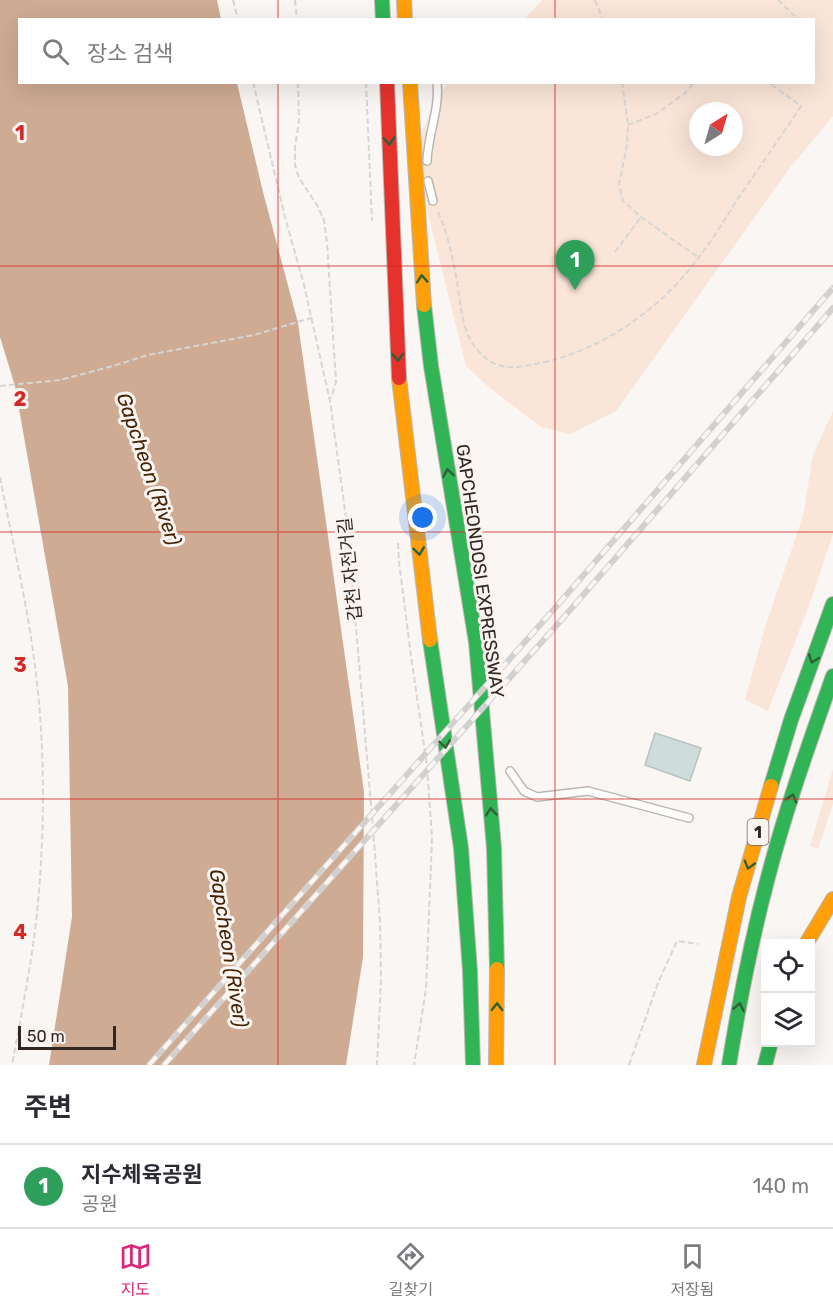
<!DOCTYPE html>
<html lang="ko">
<head>
<meta charset="utf-8">
<style>
	body { margin:0; font-family:Rubik,"Noto Sans KR",sans-serif; background:#f7f7f7; color:#2b2b33 }
	.controls { position:absolute; right:18px; bottom:18px; display:grid; overflow:hidden; border-radius:0px; box-shadow:0 6px 24px #0002 }
	.controls button { width:54px; height:54px; display:grid; place-items:center; padding:0; border:0; border-bottom:2px solid #e1e1e2; background:#fff; color:#2b2b33; font:30px sans-serif }
	.compass { position:absolute; left:689px; top:102px; width:54px; height:54px; border-radius:50%; background:#fff; box-shadow:0 6px 24px #0002; rotate:37deg }
	.scale { position:absolute; left:18px; bottom:15px; width:98px; box-sizing:border-box; padding-left:6px; border:3px solid #322720; border-top:0; font-size:16px; line-height:21px; white-space:nowrap; color:#322720; -webkit-text-stroke:4px #fbf5f1; paint-order:stroke }
	.you { position:absolute; left:423px; top:518px; width:21px; height:21px; margin:-15px; border:4px solid #fff; border-radius:50%; background:#1a73e8; box-shadow:0 0 0 9px #1a73e833 }
	.badge { display:grid; place-items:center; width:39px; height:39px; border-radius:50%; background:#db2777; color:#fff; font-size:20px; font-weight:700 }
	.pin { position:absolute; translate:-50% -50px; filter:drop-shadow(0 2px 3px #0008) }
	.pin::after { content:''; position:absolute; top:32px; width:21px; height:18px; background:inherit; clip-path:polygon(0 0,100% 0,50% 100%) }
	.list { margin:0; padding:0; list-style:none }
	h2 { display:flex; justify-content:space-between; align-items:center; height:78px; margin:0; padding:0 24px; font-size:26px }
	h2 small { font-size:20px; font-weight:400; color:#7c7c81 }
	.list li { display:grid; grid-template-columns:39px 1fr auto; gap:18px; align-items:center; box-sizing:border-box; height:84px; padding:0 24px; border-top:2px solid #e1e1e2 }
	.list b { display:block; font-size:22px; white-space:nowrap }
	.list p { margin:0; font-size:20px; white-space:nowrap; color:#7c7c81 }
	.list em { font-size:20px; font-style:normal; color:#7c7c81 }
	.icon { flex:none; width:33px; height:33px; fill:none; stroke:currentColor; stroke-width:2; stroke-linecap:round; stroke-linejoin:round }
	.map { position:relative; flex:none; width:833px; height:1065px; overflow:hidden }
	.search { position:absolute; background:#fff; box-shadow:0 6px 24px #0002; left:18px; right:18px; top:18px; height:66px; display:flex; align-items:center; gap:15px; box-sizing:border-box; padding:0 21px; border-radius:0px; color:#7c7c81; font-size:22px }
	.sheet { height:162px; background:#fff }
	nav { display:flex; justify-content:space-around; align-items:center; box-sizing:border-box; height:84px; border-top:2px solid #e1e1e2; background:#fff; font-size:16px; color:#7c7c81 }
	nav a { display:grid; justify-items:center; gap:3px }
	nav .on { color:#db2777 }
	.map>svg:first-child { display:block }
	.green { fill:#fae6d8; fill-rule:evenodd }
	.water { fill:#ceab92 }
	.building { fill:#cedcdb; stroke:#bbc1c0; stroke-width:1.5 }
	.lines { fill:none; stroke-linecap:round; stroke-linejoin:round }
	.lane-casing { stroke:#bcb6b0; stroke-width:10 }
	.fast-casing { stroke:#bcb6b0; stroke-width:16 }
	.slow-casing { stroke:#bcb6b0; stroke-width:16 }
	.jam-casing { stroke:#bcb6b0; stroke-width:16 }
	.path { stroke:#d7d6d5; stroke-width:2; stroke-dasharray:6 3; stroke-linecap:butt }
	.lane { stroke:#fefefd; stroke-width:7 }
	.fast { stroke:#30b455; stroke-width:14 }
	.slow { stroke:#ff9f0a; stroke-width:14 }
	.jam { stroke:#e5322d; stroke-width:14 }
	.rail-casing { stroke:#d3d1d0; stroke-width:6 }
	.rail { stroke:#fbf5f1; stroke-width:4; stroke-dasharray:11; stroke-linecap:butt }
	.oneway { stroke:#315f35 }
	.grid { fill:none; stroke:#d62828; stroke-width:1.5; stroke-opacity:0.55 }
	.labels { text-anchor:middle; dominant-baseline:central; stroke-width:6; stroke-linejoin:round; paint-order:stroke }
	.shield { fill:#fbf5f1; stroke:#6e655f; stroke-width:1.5 }
	.shield-label { font-size:16px; font-weight:bold; fill:#322720 }
	.street-label { font-size:18px; fill:#322720; stroke:#fbf5f1 }
	.water-label { font-size:20px; font-style:italic; fill:#432205; stroke:#fbf5f1 }
	.grid-label { font-size:20px; text-anchor:middle; font-weight:bold; fill:#d62828; stroke:#fbf5f1; stroke-width:6; stroke-linejoin:round; paint-order:stroke }
</style>
</head>
<body>
<div class="map">
<svg width="833" height="1065" viewBox="0 0 833 1065">
	<rect width="100%" height="100%" fill="#f9f6f3"/>
	<path class="green" d="M542,0h291v116l-44,53 -173,242 -46,23 -29,-7 -51,-39 -24,-22 -38,-152 -8,-80 26,-49 3,-2 365,-1v-62l-289,-1zM698,111h36v36h-36z
		M833,411v123l-23,69 -42,108 -23,-11 19,-70 39,-114 10,-61z
		M833,769v35l-15,45 -8,-3z"/>
	<path class="water" d="M0,0h217l4,19 -201,1v62l217,1 26,109 35,131 66,469 -1,165 -17,108h-297l23,-148 -4,-231 -53,-300 -15,-49z"/>
	<path class="building" d="M655,733l46,15 -11,33 -45,-16z"/>
	<g class="lines">
		<defs>
			<path id="lane" d="M427,161c1,-27 13,-52 10,-79
				M428,181l5,20
				M510,771l14,20 13,6 51,-6 101,27"/>
			<path id="fast" d="M382,0l1,20
				M424,305l7,61 45,276 18,206 3,121
				M430,640l31,208 9,123 3,94
				M771,786l20,-66 42,-116
				M729,1065c10,-62 22,-123 38,-184 18,-70 42,-137 66,-205
				M765,1065l6,-23"/>
			<path id="slow" d="M404,0l1,20
				M410,82l14,223
				M399,378l31,262
				M806,944l27,-45
				M496,1065l1,-96
				M704,1065l35,-168 32,-111"/>
			<path id="jam" d="M387,82l12,296"/>
		</defs>
		<use href="#lane" class="lane-casing"/>
		<use href="#fast" class="fast-casing"/>
		<use href="#slow" class="slow-casing"/>
		<use href="#jam" class="jam-casing"/>
		<path class="path" d="M233,0l5,20
			M295,0l2,20
			M595,0l8,20
			M778,0l21,20
			M253,82l32,135 19,68 26,116 18,131 26,309 6,81 1,57 -4,86
			M298,82l1,38 -4,28v17l4,13 18,27 7,15 3,23 9,139 -5,16
			M366,82l6,139
			M622,82l6,43 -1,20 -8,39 4,17 18,16 58,41
			M628,125l28,-11 28,-20 11,-12
			M438,212c10,22 15,47 19,70 4,22 4,46 18,65 20,25 37,22 65,16 63,-13 122,-55 159,-106 14,-18 26,-38 38,-57 21,-31 43,-62 64,-94l-33,-24
			M615,252l26,-35
			M0,386l60,-6 53,-14 35,-11 106,-20 57,-17
			M0,477c12,63 27,125 35,189 10,78 10,158 3,237 -5,54 -16,108 -26,162
			M398,543l1,19 12,94 16,110 5,72 -6,151 -12,76
			M629,1065l29,-82 19,-42 21,3"/>
		<use href="#lane" class="lane"/>
		<use href="#fast" class="fast"/>
		<use href="#slow" class="slow"/>
		<use href="#jam" class="jam"/>
		<defs>
			<path id="rail" d="M149,1065l406,-457 278,-320
				M164,1065l400,-448 269,-309"/>
		</defs>
		<use href="#rail" class="rail-casing"/>
		<use href="#rail" class="rail"/>
	</g>
	<defs><path id="oneway-chevron" d="M-2-3.5L2.5 0L-2 3.5" fill="none" stroke-width="1.6" stroke-linecap="round" stroke-linejoin="round" transform="scale(1.5)"/></defs>
	<g class="oneway">
		<use href="#oneway-chevron" transform="translate(389 141) rotate(87)"/>
		<use href="#oneway-chevron" transform="translate(422 279) rotate(-94)"/>
		<use href="#oneway-chevron" transform="translate(398 357) rotate(88)"/>
		<use href="#oneway-chevron" transform="translate(448 473) rotate(-99)"/>
		<use href="#oneway-chevron" transform="translate(419 551) rotate(83)"/>
		<use href="#oneway-chevron" transform="translate(813 659) rotate(110)"/>
		<use href="#oneway-chevron" transform="translate(445 744) rotate(82)"/>
		<use href="#oneway-chevron" transform="translate(792 798) rotate(-73)"/>
		<use href="#oneway-chevron" transform="translate(491 812) rotate(-95)"/>
		<use href="#oneway-chevron" transform="translate(749 865) rotate(106)"/>
		<use href="#oneway-chevron" transform="translate(497 1007) rotate(-89)"/>
		<use href="#oneway-chevron" transform="translate(739 1007) rotate(-79)"/>
	</g>
	<path class="grid" d="M278,0v20M555,0v20M278,82v983M555,82v983M0,266h833M0,532h833M0,799h833"/>
	<g class="labels">
		<rect class="shield" x="747.5" y="819" width="21" height="26" rx="4.5"/>
		<g class="shield-label">
			<text x="758" y="832">1</text>
		</g>
		<g class="street-label">
			<text transform="translate(350 569) rotate(-96)">갑천 자전거길</text>
			<text transform="translate(480 571) rotate(82)">GAPCHEONDOSI EXPRESSWAY</text>
		</g>
		<g class="water-label">
			<text transform="translate(149 469) rotate(71)">Gapcheon (River)</text>
			<text transform="translate(229 948) rotate(81)">Gapcheon (River)</text>
		</g>
	</g>
	<g class="grid-label">
		<text x="20" y="140">1</text>
		<text x="20" y="406">2</text>
		<text x="20" y="672">3</text>
		<text x="20" y="939">4</text>
	</g>
</svg>
<div class="controls">
<button><svg class="icon" aria-label="locate" viewBox="0 0 24 24"><circle cx="12" cy="12" r="6"/><path d="M12 2v4M12 18v4M2 12h4M18 12h4"/></svg></button>
<button><svg class="icon" aria-label="layers" viewBox="0 0 24 24"><path d="M12 4l9 5-9 5-9-5zM3 14l9 5 9-5"/></svg></button>
</div>
<svg class="compass" viewBox="-18 -18 36 36"><path d="M0-13l5 13h-10z" fill="#e53935"/><path d="M0 13l5-13h-10z" fill="#7c7c81"/></svg>
<div class="scale">50 m</div>
<div class="you"></div>
<div class="pin badge" style="left:575px;top:290px;background:#2e9e5b">1</div>
<div class="search"><svg class="icon" aria-label="search" viewBox="0 0 24 24"><circle cx="10" cy="10" r="6"/><path d="M15 15l6 6"/></svg>장소 검색</div>
</div>
<section class="sheet">
<h2>주변<small></small></h2>
<ul class="list">
<li><span class="badge" style="background:#2e9e5b">1</span><div><b>지수체육공원</b><p>공원</p></div><em>140 m</em></li>
</ul>
</section>
<nav>
<a class="on"><svg class="icon" aria-label="map" viewBox="0 0 24 24"><path d="M3 6l6-2 6 2 6-2v14l-6 2-6-2-6 2zM9 4v14M15 6v14"/></svg>지도</a>
<a><svg class="icon" aria-label="directions" viewBox="0 0 24 24"><path d="M12 3l9 9-9 9-9-9zM9 14v-3h6M13 9l2 2-2 2"/></svg>길찾기</a>
<a><svg class="icon" aria-label="saved" viewBox="0 0 24 24"><path d="M7 4h10v16l-5-4-5 4z"/></svg>저장됨</a>
</nav>
</body>
</html>
